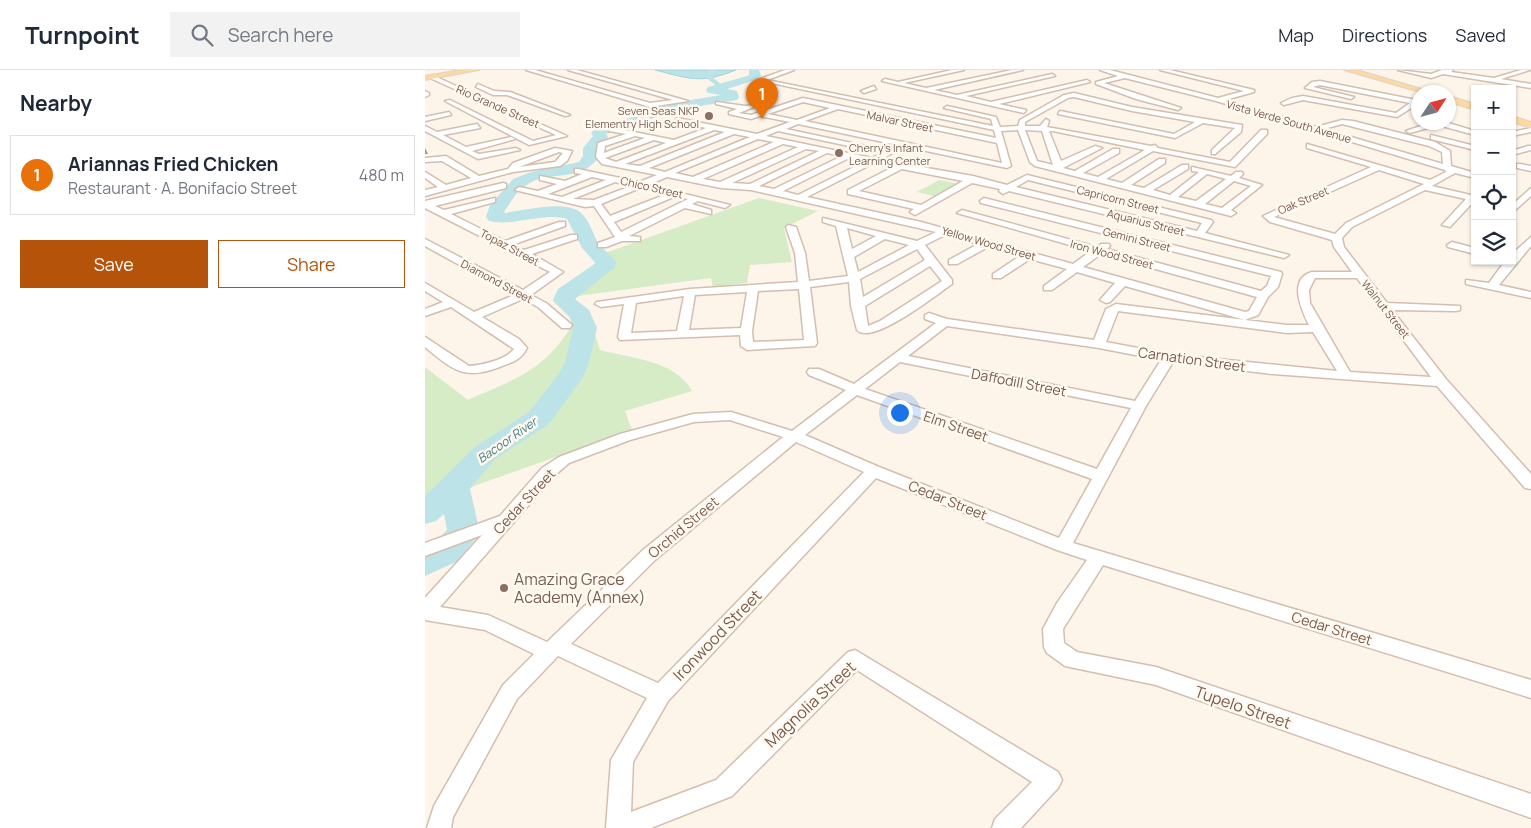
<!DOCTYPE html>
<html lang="en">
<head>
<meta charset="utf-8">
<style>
	body { margin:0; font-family:Manrope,sans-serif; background:#f2f2f3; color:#1f2937 }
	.controls { position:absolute; right:15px; top:15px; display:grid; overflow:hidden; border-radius:0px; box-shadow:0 1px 4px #0004 }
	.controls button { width:45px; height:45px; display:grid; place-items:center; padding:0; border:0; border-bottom:1px solid #e0e1e3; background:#fff; color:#1f2937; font:25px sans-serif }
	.compass { position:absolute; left:986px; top:15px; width:45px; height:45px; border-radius:50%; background:#fff; box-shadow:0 1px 4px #0004; rotate:54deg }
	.you { position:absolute; left:474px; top:342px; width:18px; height:18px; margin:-12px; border:4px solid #fff; border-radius:50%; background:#1a73e8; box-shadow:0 0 0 8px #1a73e833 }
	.badge { display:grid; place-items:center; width:32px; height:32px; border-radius:50%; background:#b45309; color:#fff; font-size:16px; font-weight:700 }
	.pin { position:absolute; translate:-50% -41px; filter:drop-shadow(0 1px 2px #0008) }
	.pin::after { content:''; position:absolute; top:26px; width:18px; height:15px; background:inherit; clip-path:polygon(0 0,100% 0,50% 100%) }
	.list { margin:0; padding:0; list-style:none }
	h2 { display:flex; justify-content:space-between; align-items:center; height:65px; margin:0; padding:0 20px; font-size:21px }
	h2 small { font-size:16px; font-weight:400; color:#747a83 }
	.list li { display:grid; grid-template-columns:32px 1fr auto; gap:15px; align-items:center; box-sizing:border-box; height:80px; margin:0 10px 10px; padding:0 10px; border:1px solid #e0e1e3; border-radius:0px }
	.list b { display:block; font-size:19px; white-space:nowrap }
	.list p { margin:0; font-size:16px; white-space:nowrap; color:#747a83 }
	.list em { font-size:16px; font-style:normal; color:#747a83 }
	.actions { display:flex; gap:10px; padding:15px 20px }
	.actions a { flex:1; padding:11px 0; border:1px solid #b45309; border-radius:0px; text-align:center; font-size:18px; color:#b45309 }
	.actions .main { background:#b45309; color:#fff }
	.icon { flex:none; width:28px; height:28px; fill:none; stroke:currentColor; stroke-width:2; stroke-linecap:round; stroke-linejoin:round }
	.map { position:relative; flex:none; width:1106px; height:758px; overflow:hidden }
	header { display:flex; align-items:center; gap:30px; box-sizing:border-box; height:70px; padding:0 25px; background:#fff; border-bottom:1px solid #e0e1e3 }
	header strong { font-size:24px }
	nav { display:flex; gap:28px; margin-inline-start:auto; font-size:18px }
	.search { width:350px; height:45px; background:#f2f2f3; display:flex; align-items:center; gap:12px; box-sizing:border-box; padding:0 18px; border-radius:0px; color:#747a83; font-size:19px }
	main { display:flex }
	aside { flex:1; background:#fff }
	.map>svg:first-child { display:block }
	.green { fill:#d6ecc6 }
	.water { fill:#bce3e8; stroke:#a2d3da }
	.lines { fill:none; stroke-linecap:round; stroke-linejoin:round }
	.canal { fill:#bce3e8; fill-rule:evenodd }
	.river { fill:#bce3e8; fill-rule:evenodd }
	.minor-casing { stroke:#d3beb0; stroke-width:3 }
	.major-casing { stroke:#dcd4d0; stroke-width:2 }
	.minor { fill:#fff; fill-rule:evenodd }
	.major { fill:#fdd8a0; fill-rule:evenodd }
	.shaded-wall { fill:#ab9486 }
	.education-dot { fill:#8d6e63; stroke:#fff9f0; stroke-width:2 }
	.labels { text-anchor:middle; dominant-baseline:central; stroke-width:5; stroke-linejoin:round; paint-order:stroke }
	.far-street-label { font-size:11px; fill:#795a4b; stroke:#fff9f0 }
	.far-education-label { font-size:11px; fill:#785e54; stroke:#fff9f0; text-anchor:end }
	.far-water-label { font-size:12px; font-style:italic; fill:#407c86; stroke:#fff9f0 }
	.street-label { font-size:14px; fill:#795a4b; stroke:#fff9f0 }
	.near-education-label { font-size:16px; fill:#785e54; stroke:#fff9f0; text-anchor:start }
	.near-street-label { font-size:16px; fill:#795a4b; stroke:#fff9f0 }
</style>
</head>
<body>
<header>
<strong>Turnpoint</strong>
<div class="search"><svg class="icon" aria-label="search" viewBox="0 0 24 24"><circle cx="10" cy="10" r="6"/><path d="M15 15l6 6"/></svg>Search here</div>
<nav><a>Map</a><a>Directions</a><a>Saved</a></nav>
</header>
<main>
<aside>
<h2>Nearby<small></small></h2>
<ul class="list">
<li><span class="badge" style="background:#e8710a">1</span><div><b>Ariannas Fried Chicken</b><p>Restaurant · A. Bonifacio Street</p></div><em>480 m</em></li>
</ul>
<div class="actions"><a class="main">Save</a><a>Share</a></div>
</aside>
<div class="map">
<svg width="1106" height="758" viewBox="0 0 1106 758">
	<rect width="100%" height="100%" fill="#fdf5e9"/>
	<path class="green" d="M514,110l20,4 -21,13 -21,-5z
		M334,128l59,13 -34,17 8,34 -42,3 -3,18 -34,4 -2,-9 -141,19 15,14 6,11 9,28c29,8 76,10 92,41l-67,20 7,19 -175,62 -32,26v-151l43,33c49,-22 77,-29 106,-78l-21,-21c12,-15 34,-22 42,-38l-4,-5z"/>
	<path class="water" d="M230,0h81c-35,14 -46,9 -81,0z"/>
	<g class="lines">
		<path class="canal" d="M285,0h7l-6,6 11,9v2h-4l-13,-10z"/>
		<path class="river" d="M324,0h10l2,6 -6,4 -28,9 10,2 2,6 -2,3 -69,11 -22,11 -40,12 2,3 -11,12 2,8c-19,27 -52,12 -74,29 -8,5 -14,16 -20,24l-1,3c19,-2 65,-15 79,2 8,8 10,21 17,30 5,6 12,11 16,17l-1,5 -40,32 14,11 8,18 -8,35 -6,14 -34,47 -54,35 -25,30 10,44 -22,28 -33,15v-28l9,-5 13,-13 -3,-16 -8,7 -11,3v-28l50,-49 54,-35 29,-37 7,-12 8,-35 -3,-11 -17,-17 5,-11 38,-26 -14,-15 -15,-29c-26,-7 -52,8 -78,2l-3,-4 4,-12 23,-26 18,-7 48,-10 4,-6v-8l10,-12 -2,-3 4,-5 41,-12 25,-11 60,-10 -13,-2 -2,-3 2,-3 39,-11 2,-1z"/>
		<defs>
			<path id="minor" d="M101,0h9l115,33 23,-3 -105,-30h9l111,31 -38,6z
				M360,0h9l-27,10 226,46 -2,-7 -47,-11 3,-2 49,11 4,10 18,-1 2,-6 44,-25 10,-2 58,14 110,18 -1,7 -26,22h-3v-4l23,-22 -32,-5 -28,15 -117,-24 2,-3 114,23 21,-12 -63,-11 -58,-14 -6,1 -43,24v4h15l6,-7 3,2 -2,6 104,19 4,-1 3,3 72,14 31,-32h6v4l-32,33 -82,-16 -47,28 16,4 37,-24h6v4l-34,22 13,3 38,-23h6v4l-35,21 17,5 29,-23 -7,-1v-4l39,9 5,-4h6l1,2 -4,4 23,7 -31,25 5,3 -5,3 -196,-50 -5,-4 -12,-32 -17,1 10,35 -4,2 -209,-44 -12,5 108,23 -13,8 92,16 34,9 20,-10 184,45 2,2 -8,11 84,22 -5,3 -275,-67 -6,3 -4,-3 1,-2 -28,-6 -57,32 -5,-3 4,-3 -66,-15v-4l45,-23 -19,-4 -67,34 114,25 152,42 18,-13 -134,-38 5,-3 135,37 4,-3h8l1,2 -3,3 154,42 6,-5 4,-10 -290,-73 -1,-2 4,-3 297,74 1,2 -4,13 -10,10 -10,18 -13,5 -120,-34 -15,16 -4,1 -6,-3 15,-17 -38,-11 -25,18h-8v-4l23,-17 -37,-10 -29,19h-8v-4l27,-18 -32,-9 -31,17h-8v-4l29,-16 -33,-9 -20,10 27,35v4c-16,11 -80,62 -95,46l-6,-24 -2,-24 -39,5 7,56 -2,3 -68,4 -6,-4 -1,-11 -120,5 -2,-3 6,-33 -23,3 -6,-3 2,-2 93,-13 108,-7 -3,-29 -9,-26 2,-2 8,2 9,26 4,28 39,-5 -12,-50 -13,-4v-4l94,23 19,-9 -185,-42 -30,-2 -54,-11 -19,8 82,20 -5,3 -27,-7 -6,3 19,6v4l-26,-6 -56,28 11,1v4h-18l-16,6h-8v-4l17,-6 -21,-31 -9,1 -70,-17 4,-3 19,4 19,-7 -17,-4v-4l25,5 17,-7 -7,-1v-4h3l61,13 18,-7 -55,-11 -6,-7 2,-14 28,-9 -17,-3v-4l65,13 32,-12 -31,-7 2,-3 80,16 33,-12 -30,-6 -9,3 -22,-5v-2l8,-3 -21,-5v-2l29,4 9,-1v2l-15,6 12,2 52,-17 193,40 -2,-8 -237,-50zM378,32l27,6 -33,12 -29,-6zM413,39l159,34 5,20 -197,-42zM289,60l11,2 -85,34 -15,-2zM600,60l17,1 11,34 -16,-4zM353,61l104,22 -10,5 -106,-22zM624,61h4l92,19 -47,27 -15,-4 36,-20v-4h-6l-38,22 -12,-3 39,-20 -7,-2 -34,15zM309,64l16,3 -85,35 -16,-4zM210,66l10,2 -41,15 1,-7zM333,69l16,3 -81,35 -18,-4zM229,70l12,3 -50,19 -11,-4zM358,74l15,3 -78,35 -17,-3zM381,79l13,2 -69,33 -18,-1zM402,83l15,3 -68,33 -15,-3zM424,88l17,3 -68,34 -15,-4zM477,99l61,12 -42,24 -62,-14zM782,104l19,5 -30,22 -18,-4zM167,107l14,3 -44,17 -14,-3zM603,110l174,43 -5,8 -181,-44zM809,111l17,5 -29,22 -17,-4zM190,112l16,4 -37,14 -21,-1zM215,118l27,6 -57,22 -9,-12zM251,126l12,3 -67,33 -7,-10zM422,158l29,8 -24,13zM460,169l24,6 -51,27 -4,-15zM492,179l8,11 -62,37 -3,-18zM676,184l156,43 -8,14 -4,1 -162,-45zM505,196l12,15 -62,40 -12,5 -3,-20zM374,219l5,51 -51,2 -1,-11 6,-40zM322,222l-6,36 -52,2 6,-35zM259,226l-7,35 -46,2 5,-30z
				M527,0h12l-60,13 22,5 86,-18h11l-89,20 23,5 95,-21 3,2 -89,20 25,6 96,-22 3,2 -91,22 27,6 -2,3 -142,-32 3,-2 13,3z
				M675,0h10l108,28 26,-7 -84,-21h10l84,20v2l-29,8 91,27 26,-7 11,1 82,21 15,9 1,15 24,7v5l-20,-5 -23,13 43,10v4l-25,27 -8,-2 24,-26 -41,-9 -73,37 -10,11 2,9 43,56 73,3v4l-4,1 -64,-1 54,69 85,95v15l-6,-1 -88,-102 -164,-12 -100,-12 -27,44 -73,137 458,137v18l-428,-133 -40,64 1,14 13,9 79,15 375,127v24l-375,-133 -91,-19 -18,-13 -3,-6 -1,-18 14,-26 30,-43 -30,-10 -181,-72 -208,223 -35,61 -2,50 85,-32 132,-128 7,-2 203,122 4,8 -4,8 -37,40h-29l3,-9 37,-37 -175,-112 -125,126 -81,32h-45l5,-68 36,-62 -89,-42 -41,43 -64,118 -2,11h-24l7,-22 69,-121 31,-31 -49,-24 -60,-10v-22l57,-63 -57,21v-13l75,-27 42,-48 17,-11 61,-23 73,-20 38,-2 61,19 54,-41 -37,-15 -2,-3 2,-3h10l35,15 82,-61 -11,-4v-4l4,-2 18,6 147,21 12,-31 10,-5 171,21h22c-7,-14 -22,-46 3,-53h40l-18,-25 -2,-7 -62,-18 -7,-6 108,-49 -64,-19v-4l123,36 16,-8 -1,-2 -229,-69 -91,-23 -21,5 77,25 -3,2 -42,-11 -40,-15v-2l22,-6zM917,54l87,22 13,6 1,12 -119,-35zM954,100l45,14 -78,39 -11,11 -61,-17zM890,208h42l74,99 -81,-5 -40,-69 -1,-13zM693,241l169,22 26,-1 24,39 -168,-17 -63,-12zM522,256l152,22 62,12 -26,41 -227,-45zM475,292l231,46 -34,61 -232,-80zM432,325l235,84 -33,59 -180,-71 -74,-32zM305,350l53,17 -140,113 -96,92 -59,-27 -48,-8 114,-131 15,-13 61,-23 64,-18zM371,372l68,30 -206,211 -87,-39 84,-84z
				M973,0l33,4 11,-4h11l-2,2 43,6 27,-8h9l-29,9 30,5v4l-88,-14 -12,4z
				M5,6h4l133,60 -38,9 -84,-44 5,-1 83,41 23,-6 -126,-57z
				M895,11l96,19 3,3 -22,14 -94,-17 -19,5 -3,-2 11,-5 11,-2 93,17 14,-10 -90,-18 -7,2 41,10 -3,2 -46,-11 7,-6z
				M53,14l16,7 16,1 60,23 -5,1 -58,-21h-14l-17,-8z
				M449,16l2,3 -12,4 -3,-2z
				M0,21l4,2v2l-4,2z
				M24,42l2,3 -26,6v-4z
				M1007,52h13l30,9v4l-37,-10 -28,8 -4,-2z
				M52,54l3,4 -37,7 23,12 45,-10 4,2 -43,12 7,3 37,-6 4,2 -42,9 -53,-28v-5l12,6z
				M1106,58v4l-19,4v-4z
				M1006,65l44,11v4l-44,-11z
				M1103,76h3v4l-19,5v-4z
				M130,78l17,3 -5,10 -7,5 -47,6 -88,24v-6l13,-3 -13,-9v-6l21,13 25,-7 -29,-17 -17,1v-4l21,-2 33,20 29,-7 5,-6zM134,82l4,1 -8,9 -36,5z
				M1095,94l11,2v5l-14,-3v-4z
				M78,113l3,1v4l-71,18 9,4 51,-12v4l-44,12 54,27 54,-19h6v4l-53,19 12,5 47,-15h6v4l-45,15 31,18 -32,23 15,8 26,22 -2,3h-8l-24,-21 -15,-8 -41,18 37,22 8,9c-5,11 -14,14 -25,18 -37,15 -48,5 -77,-19v-10l44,29c14,-1 36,-6 45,-17l-63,-42 -26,9v-7l18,-7 -18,-11v-8l49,29 40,-17 -89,-49v-7l98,51 27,-18 -125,-64v-7z
				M1106,118v8l-19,17v-8z
				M1106,167v9l-32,39 32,7v6l-65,-14v-4l23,3 16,-22h7v-7z
				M1027,172l23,6v6l-27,-7 -1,-2z"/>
			<path id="major" d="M36,0h18l-54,10v-4z
				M919,0h13l75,22h-12z
				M1024,26l26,8v6l-26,-8z
				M1087,46l19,6v6l-19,-6z"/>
		</defs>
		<use href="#minor" class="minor-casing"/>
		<use href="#major" class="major-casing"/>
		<use href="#minor" class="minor"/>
		<use href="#major" class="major"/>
	</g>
	<path class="shaded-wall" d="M0,78l3,6h-3z"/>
	<g class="education-dot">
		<circle cx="284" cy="46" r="5"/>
		<circle cx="414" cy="83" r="5"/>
		<circle cx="79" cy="518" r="5"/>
	</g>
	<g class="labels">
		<g class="far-street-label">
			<text transform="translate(73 36) rotate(24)">Rio Grande Street</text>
			<text transform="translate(475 51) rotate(12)">Malvar Street</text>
			<text transform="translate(864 51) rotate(16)">Vista Verde South Avenue</text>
			<text transform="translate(227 117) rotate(13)">Chico Street</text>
			<text transform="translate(693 129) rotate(14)">Capricorn Street</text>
			<text transform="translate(878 130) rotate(-23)">Oak Street</text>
			<text transform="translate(721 152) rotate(14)">Aquarius Street</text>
			<text transform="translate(712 169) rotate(14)">Gemini Street</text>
			<text transform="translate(564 173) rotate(16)">Yellow Wood Street</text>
			<text transform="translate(85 177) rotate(28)">Topaz Street</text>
			<text transform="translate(687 184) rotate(15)">Iron Wood Street</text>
			<text transform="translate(72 211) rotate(28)">Diamond Street</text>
			<text transform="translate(961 239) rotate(52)">Walnut Street</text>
		</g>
		<g class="far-education-label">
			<text x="274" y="40">Seven Seas NKP<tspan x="274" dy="13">Elementry High School</tspan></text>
			<text x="424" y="77" text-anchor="start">Cherry's Infant<tspan x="424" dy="13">Learning Center</tspan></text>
		</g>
		<g class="far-water-label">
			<text transform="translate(82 370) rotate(-35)">Bacoor River</text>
		</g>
		<g class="street-label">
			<text transform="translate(767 289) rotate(8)">Carnation Street</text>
			<text transform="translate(594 312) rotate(11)">Daffodill Street</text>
			<text transform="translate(531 356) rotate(19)">Elm Street</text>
			<text transform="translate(523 430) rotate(22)">Cedar Street</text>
			<text transform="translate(99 431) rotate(-47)">Cedar Street</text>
			<text transform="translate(258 457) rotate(-40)">Orchid Street</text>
			<text transform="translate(907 558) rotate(17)">Cedar Street</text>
		</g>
		<g class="near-education-label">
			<text x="89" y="509">Amazing Grace<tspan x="89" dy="18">Academy (Annex)</tspan></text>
		</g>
		<g class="near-street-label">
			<text transform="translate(292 565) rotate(-46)">Ironwood Street</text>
			<text transform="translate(385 634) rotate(-43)">Magnolia Street</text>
			<text transform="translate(818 637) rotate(19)">Tupelo Street</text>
		</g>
	</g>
</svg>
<div class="controls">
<button>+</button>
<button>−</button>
<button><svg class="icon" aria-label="locate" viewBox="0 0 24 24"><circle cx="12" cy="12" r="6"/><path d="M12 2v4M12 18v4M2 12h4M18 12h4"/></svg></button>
<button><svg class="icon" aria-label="layers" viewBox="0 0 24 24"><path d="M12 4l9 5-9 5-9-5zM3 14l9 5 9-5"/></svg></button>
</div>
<svg class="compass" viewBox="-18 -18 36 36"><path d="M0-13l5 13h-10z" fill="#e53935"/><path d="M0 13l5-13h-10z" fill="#747a83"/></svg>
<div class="you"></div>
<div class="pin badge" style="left:337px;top:49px;background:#e8710a">1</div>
</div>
</main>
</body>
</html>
